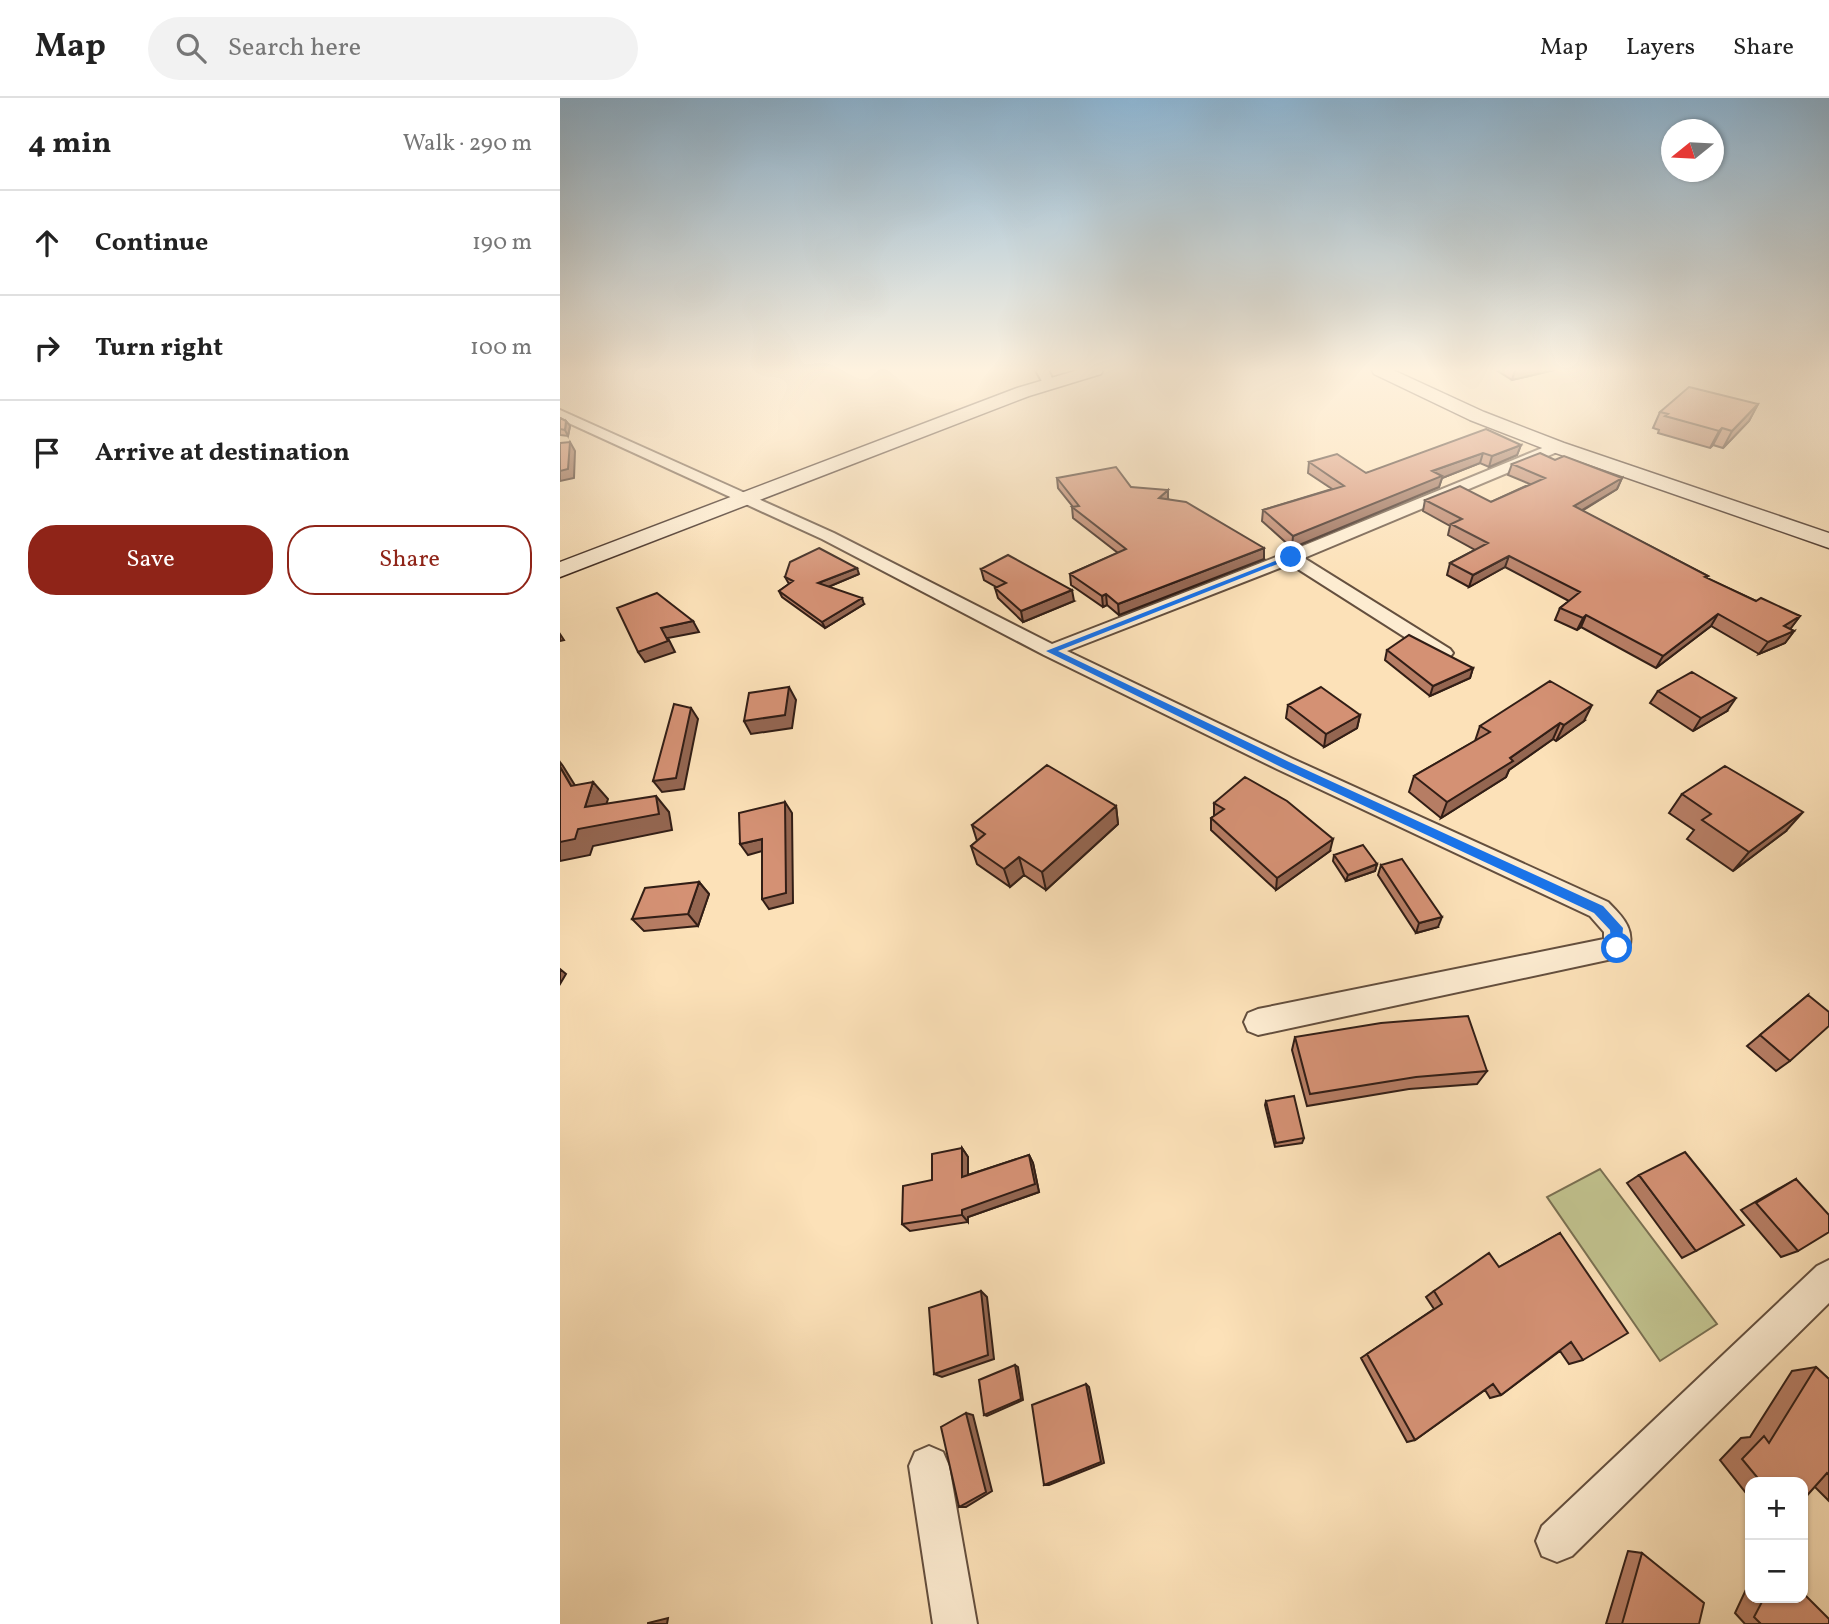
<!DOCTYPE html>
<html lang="en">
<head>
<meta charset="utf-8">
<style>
	body { margin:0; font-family:Vollkorn,serif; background:#f2f2f2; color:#222 }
	.controls { position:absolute; right:21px; bottom:21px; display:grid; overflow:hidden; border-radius:14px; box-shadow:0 2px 5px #0004 }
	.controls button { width:63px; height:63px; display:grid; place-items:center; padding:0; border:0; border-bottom:2px solid #e0e0e0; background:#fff; color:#222; font:35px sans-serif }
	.compass { position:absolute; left:1101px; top:21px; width:63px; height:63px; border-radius:50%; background:#fff; box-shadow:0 2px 5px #0004; rotate:252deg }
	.stop { position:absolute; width:21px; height:21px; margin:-16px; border:5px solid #1a73e8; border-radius:50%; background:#fff }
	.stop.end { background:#1a73e8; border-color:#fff; box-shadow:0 2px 7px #0008 }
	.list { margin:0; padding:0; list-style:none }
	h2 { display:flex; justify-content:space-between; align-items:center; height:91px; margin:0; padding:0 28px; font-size:30px }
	h2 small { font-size:23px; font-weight:400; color:#767676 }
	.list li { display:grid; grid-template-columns:46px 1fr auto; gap:21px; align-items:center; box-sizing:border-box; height:105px; padding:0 28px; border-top:2px solid #e0e0e0 }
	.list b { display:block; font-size:26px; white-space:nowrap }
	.list em { font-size:23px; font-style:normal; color:#767676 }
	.actions { display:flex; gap:14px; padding:21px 28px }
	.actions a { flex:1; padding:16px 0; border:2px solid #8f2418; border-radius:28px; text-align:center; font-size:24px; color:#8f2418 }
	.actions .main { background:#8f2418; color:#fff }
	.icon { flex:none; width:38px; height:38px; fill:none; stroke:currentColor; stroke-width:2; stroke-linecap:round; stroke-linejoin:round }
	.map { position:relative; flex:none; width:1269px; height:1526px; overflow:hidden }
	header { display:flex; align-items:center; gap:42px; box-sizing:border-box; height:98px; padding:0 35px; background:#fff; border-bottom:2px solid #e0e0e0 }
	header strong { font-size:33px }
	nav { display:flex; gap:38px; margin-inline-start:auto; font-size:24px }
	.search { width:490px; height:63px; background:#f2f2f2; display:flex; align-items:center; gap:18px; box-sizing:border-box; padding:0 24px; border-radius:38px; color:#767676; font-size:26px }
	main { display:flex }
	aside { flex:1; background:#fff }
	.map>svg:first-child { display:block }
	.green { fill:#c1c28e; stroke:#7a7052; stroke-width:2 }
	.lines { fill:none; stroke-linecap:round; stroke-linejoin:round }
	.street-casing { stroke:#644f3e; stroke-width:4 }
	.secondary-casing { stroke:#321e16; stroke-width:3 }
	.street { fill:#fdecd1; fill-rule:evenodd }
	.secondary { fill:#fdecd1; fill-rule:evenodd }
	.wall { fill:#b67d64; stroke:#321e16; stroke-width:2 }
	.shaded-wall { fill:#946651; stroke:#321e16; stroke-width:2 }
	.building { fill:#d49174; stroke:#321e16; stroke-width:2 }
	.route { fill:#1a73e8 }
</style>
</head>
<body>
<header>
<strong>Map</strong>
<div class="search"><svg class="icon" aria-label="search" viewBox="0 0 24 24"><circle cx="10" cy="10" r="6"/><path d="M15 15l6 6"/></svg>Search here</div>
<nav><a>Map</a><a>Layers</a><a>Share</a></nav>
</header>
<main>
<aside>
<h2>4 min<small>Walk · 290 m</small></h2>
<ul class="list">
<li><svg class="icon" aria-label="ahead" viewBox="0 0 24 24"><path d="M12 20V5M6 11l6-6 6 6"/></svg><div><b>Continue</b></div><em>190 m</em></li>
<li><svg class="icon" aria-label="right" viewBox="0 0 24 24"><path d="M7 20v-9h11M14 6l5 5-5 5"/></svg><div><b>Turn right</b></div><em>100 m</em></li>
<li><svg class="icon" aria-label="arrive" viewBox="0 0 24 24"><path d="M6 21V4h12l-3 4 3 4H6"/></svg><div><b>Arrive at destination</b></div></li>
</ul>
<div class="actions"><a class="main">Save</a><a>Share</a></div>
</aside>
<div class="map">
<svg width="1269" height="1526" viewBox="0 0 1269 1526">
	<rect width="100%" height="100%" fill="#fce1b8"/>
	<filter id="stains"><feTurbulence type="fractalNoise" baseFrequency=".00286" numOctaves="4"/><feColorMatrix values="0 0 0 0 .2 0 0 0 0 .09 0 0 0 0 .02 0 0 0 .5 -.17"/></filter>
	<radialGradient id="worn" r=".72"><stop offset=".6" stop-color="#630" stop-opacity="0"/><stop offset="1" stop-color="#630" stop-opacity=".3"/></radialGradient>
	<path class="green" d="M1040,1071l117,155 -57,37 -113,-164z"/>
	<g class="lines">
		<defs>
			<path id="street" d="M476,272h12l7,14 -2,3h-8z
				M0,312l274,123 218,111 219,-85 281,-115h10v6l-258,108 146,91 3,4 -3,4h-14l-146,-93 -223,87 226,108 315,143c16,16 30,30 18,54l-368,79 -10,-4 -4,-9 4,-9 10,-4 346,-70v-7l-14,-16 -313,-147 -233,-114 -222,-116 -262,-120z
				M1269,1162v43l-257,253 -15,6 -15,-6 -6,-15 6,-15 275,-260z
				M369,1348l14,6 6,14 28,158h-44l-24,-158 6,-14z"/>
			<path id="secondary" d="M518,272h25l-2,4 -72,22 -469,181v-15l457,-174z
				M812,272h21l91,42 80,31 265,90v15l-279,-97 -80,-31 -96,-46z"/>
		</defs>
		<use href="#street" class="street-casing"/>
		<use href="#secondary" class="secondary-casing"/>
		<use href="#street" class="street"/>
		<use href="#secondary" class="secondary"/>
	</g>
	<path class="wall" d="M936,272h58l-42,10z
		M1198,306l-9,17 -26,27 -10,-3 -3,3 -52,-15 1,-3 -6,-2 7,-16z
		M0,320l6,3 4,5 -2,10 -8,-1z
		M961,347l-4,10 -28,12 -9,-4 -38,15 -3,9 -147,61 -30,-27 1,-11 69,-21 -24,-16 1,-11 57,11z
		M995,362l67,18 -5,11 -35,22 126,65 -2,2 50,23 44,15 -10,13 4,2 -9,12 -26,11 -48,-28 -55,42 -75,-41 -4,3 -22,-10 5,-12 9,-7 -64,-34 -36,20 -22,-12 3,-12 25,-13 -27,-15 2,-9 -27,-15 2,-11 66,2 39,-18 -22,-9 4,-11z
		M497,380l74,9 37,12 96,60 -145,56 -12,-10 -4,2 -32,-22 -1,-11 48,-21 -45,-35 -1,-11h1l-15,-19z
		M421,471l93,32 -51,21 -25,-24 -3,-10 1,-1 -12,-7z
		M299,476l-31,13 36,17 -39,24 -43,-31 -3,-6 10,-7 -4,-7z
		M827,552l86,18 -3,10 -40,18 -45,-36z
		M1098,593l69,20 -34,20 -43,-28z
		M728,607l72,10 -3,13 -33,19 -38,-29z
		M1024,623l-28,20 -3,-2 -44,31 -3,7 -65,41 -32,-26 5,-16 61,-35 5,-15z
		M1122,696l104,37 -53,40 -46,-32 7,-9 -25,-17z
		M654,705l116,48 -54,39 -65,-60v-12l3,-2z
		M556,708l2,18 -72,66 -22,-15 -14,12 -33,-23 -6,-18 6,-5 -5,-16z
		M774,757l43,9 -2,7 -29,10 -13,-20z
		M821,767l57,62 -22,6 -38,-58z
		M139,784l10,12 -11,32 -54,5 -12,-12z
		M1248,897l-18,66 -14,10 -29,-25z
		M735,939l192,34 -10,13 -68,5 -102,17 -15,-56z
		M706,1003l38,37 -2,5 -27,4 -10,-42z
		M402,1050l6,9v18l61,-20 4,8 6,29 -71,25v5l-58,9 -8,-7 30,-44z
		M1079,1077l57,76 -14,7 -55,-75z
		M1236,1081l2,72 -17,6 -40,-47z
		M1000,1135l23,127 -14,4 -9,-13 -59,44 -11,3 -5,-8 -70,50 -8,2 -46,-84 73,-49 -8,-12 8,-6 65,-24z
		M1256,1269l13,12v122l-14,-14 -12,-5h-53v16l-30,-38 21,-22 9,-1 42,-66z
		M1068,1453l14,2 57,71h-93z
		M1190,1483v17h53l26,26h-84l-10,-11z"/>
	<path class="shaded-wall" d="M955,272h39l-42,10z
		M1198,306l-9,17 -26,27 9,-17z
		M6,323l4,5 -2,10 -3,-6z
		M1162,330l-9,17 -3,3 9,-17z
		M10,344l5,9 -1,27 -14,3v-10z
		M961,347l-4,10 -28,12 3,-11z
		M923,355l-3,10 -38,15 -3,9 -147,61 1,-12 139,-65z
		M1062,380l-5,11 -48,29 5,-12z
		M608,392v10l-9,-2z
		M704,450v11l-145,56 -1,-11z
		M949,458l-4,11 -36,20 4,-12z
		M297,470l2,6 -38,16 -3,-7z
		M512,492l2,11 -51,21 -2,-11z
		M546,496l1,11 -4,2 -1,-11z
		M302,500l2,6 -39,24 -3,-6z
		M1158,516l-7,12 -55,42 7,-12z
		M1026,517l-5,12 -4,3 6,-12z
		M1240,518l-9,12 -15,10 8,-12z
		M133,523l6,11 -31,6 7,14 -30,10 -7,-10 23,-24z
		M1234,533l-9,12 -26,11 9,-12z
		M0,536l4,6 -4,1z
		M913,570l-3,10 -40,18 3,-10z
		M229,589l7,13 -4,28 -41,6 -7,-13z
		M1176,600l-9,13 -34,20 8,-13z
		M1032,607l-8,16 -28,20 8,-16z
		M131,610l7,11 -14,70 -22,3 -9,-11z
		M800,617l-3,13 -33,19 2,-13z
		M1000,625l-7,16 -44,31 -3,7 -65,41 6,-16z
		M0,664l3,4 23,37 -15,-17 -11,-19z
		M33,684l15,17 -8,25 -15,-17z
		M96,698l13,16 3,18 -79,16 -3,9 -30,6v-19l18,-13z
		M225,704l7,11 1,90 -24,6 -7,-10z
		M556,708l2,18 -72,66 -4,-18z
		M1243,714l-17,19 -53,40 16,-19z
		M202,741l7,10 -21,6 -8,-11z
		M773,741l-3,12 -54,39 1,-12z
		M459,759l5,18 -14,12 -6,-18z
		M817,766l-2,7 -29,10 2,-6z
		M139,784l10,12 -11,32 -10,-12z
		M882,819l-4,10 -22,6 3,-10z
		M0,871l6,5 -6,10z
		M402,1050l6,9v28l-6,-8z
		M469,1057l4,8 6,29 -71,25v5l-6,-7v-5z
		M421,1193l6,6 7,62 -52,18 -8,-3z
		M455,1267l3,2 5,33 -36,16 -3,-1z
		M526,1286l3,3 15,76 -55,22h-5z
		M406,1315l7,2 19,76 -26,16h-7z
		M108,1520l-1,6h-19v-1z"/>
	<path class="building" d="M1129,289l69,17 -26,27 -10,-3 -3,3 -54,-15 3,-2 -8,-2z
		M0,320l6,3 -1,9 -5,-1z
		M926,331l35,16 -29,11 -9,-3 -51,18 10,5 -149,60 -30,-26 81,-24 -35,-24 28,-8 29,19z
		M10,344l-2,27 -8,2v-28z
		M980,355l15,7 9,-4 58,22 -48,28 134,70 -3,1 51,24 5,-3 39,18 -16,10 10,5 -26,11 -50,-28 -55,42 -77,-41 -3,3 -23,-10 20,-16 -71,-36 -36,19 -23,-12 38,-20 -37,-19 11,-5 -37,-19 35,-14 31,16 54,-24 -33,-14z
		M556,369l15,20 37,3 -9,8 27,4 78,46 -146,56 -12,-10 -4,2 -32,-22 56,-25 -54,-42 7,-1 -22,-28z
		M259,450l38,20 -39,15 44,15 -40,24 -43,-31 14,-10 -8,-4 5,-15z
		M448,457l64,35 -51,21 -26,-23 11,-5 -25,-14z
		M97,495l36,28 -32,7 7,13 -30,11 -21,-44z
		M849,537l64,33 -40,18 -46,-36z
		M1132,574l44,26 -35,20 -43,-27z
		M990,583l42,24 -28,20 -4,-2 -50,35 3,3 -66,41 -33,-26 76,-44 -10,-6z
		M229,589l-4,28 -41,6 5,-28z
		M761,589l39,28 -34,19 -38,-29z
		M114,606l17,4 -15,70 -23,3z
		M487,667l69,41 -74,66 -23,-15 -15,12 -33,-23 14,-12 -13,-9z
		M1165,668l78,46 -54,40 -47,-32 9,-6 -29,-20z
		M0,669l11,19 22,-4 -8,25 71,-11 3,18 -81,15 -3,10 -15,3z
		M685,679l42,24 46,38 -56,39 -66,-60 13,-9 -10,-6z
		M225,704l1,91 -24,6v-60l-22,5 -1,-31z
		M803,747l14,19 -29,11 -14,-20z
		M842,761l40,58 -23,6 -38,-58z
		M139,784l-11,32 -56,5 13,-31z
		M1248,897l21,17v14l-39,35 -30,-26z
		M908,918l19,55 -71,6 -106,17 -15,-57 86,-14z
		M734,998l10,42 -28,5 -10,-42z
		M402,1050v29l67,-22 6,29 -73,26v5l-60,9 1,-38 29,-6v-26z
		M1125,1054l59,73 -48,26 -57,-76z
		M1236,1081l33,36v17l-31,19 -42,-48z
		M1000,1135l68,100 -45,27 -12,-18 -70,53 -8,-11 -78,56 -48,-86 75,-50 -8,-13 55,-38 10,14z
		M421,1193l7,64 -54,19 -5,-66z
		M455,1267l6,34 -37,16 -5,-35z
		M1256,1269l13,12v96l-2,-2 -24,27v-18h-42l-19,-23 22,-23 5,7z
		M526,1286l15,78 -57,23 -12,-80z
		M406,1315l20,79 -27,15 -18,-80z
		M1082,1455l62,50 -5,21h-77z
		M1243,1495l26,26v5h-68l-7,-7 10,-19h39z"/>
	<linearGradient id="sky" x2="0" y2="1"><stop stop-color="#8db7d6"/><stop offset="0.56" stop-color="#fef2df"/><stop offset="1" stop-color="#fef2df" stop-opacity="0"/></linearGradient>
	<rect width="1269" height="485" fill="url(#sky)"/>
	<path class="route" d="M728,458l7,1 -237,94 231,111 314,144 20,22 -2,24h-9l-2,-22 -16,-17 -313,-146 -235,-116z"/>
	<rect width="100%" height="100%" filter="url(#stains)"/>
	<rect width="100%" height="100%" fill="url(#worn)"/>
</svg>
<div class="controls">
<button>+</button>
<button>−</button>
</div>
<svg class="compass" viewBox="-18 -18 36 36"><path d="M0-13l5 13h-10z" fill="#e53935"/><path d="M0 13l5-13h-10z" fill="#767676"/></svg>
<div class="stop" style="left:1057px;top:850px"></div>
<div class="stop end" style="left:731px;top:459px"></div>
</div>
</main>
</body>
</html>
